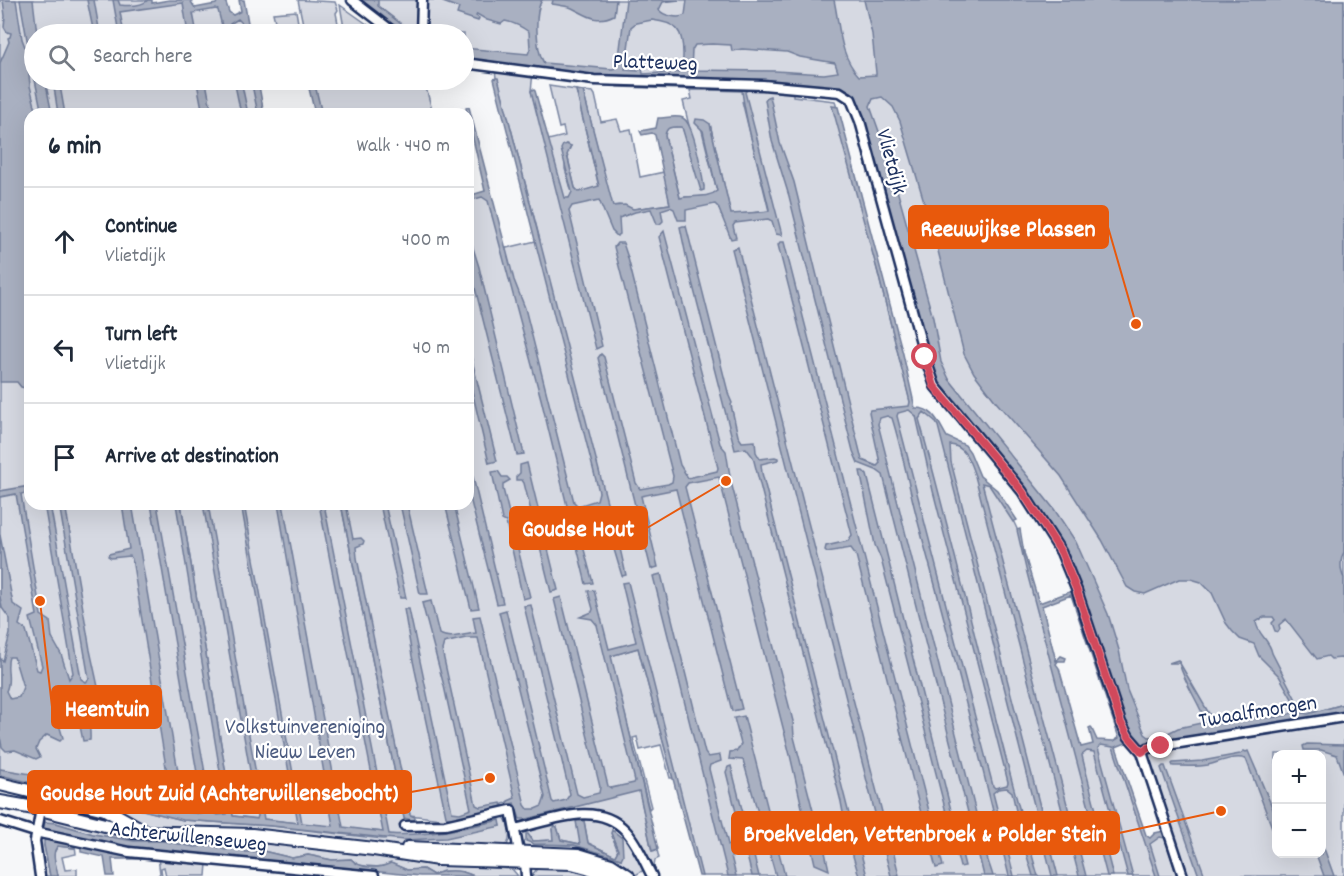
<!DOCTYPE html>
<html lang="en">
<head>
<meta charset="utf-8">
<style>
	body { margin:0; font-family:Dekko,sans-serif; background:#f2f2f3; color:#1f2937 }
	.controls { position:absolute; right:18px; bottom:18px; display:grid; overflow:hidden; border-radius:12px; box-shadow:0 6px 24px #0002 }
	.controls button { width:54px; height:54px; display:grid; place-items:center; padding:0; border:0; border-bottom:2px solid #e0e1e3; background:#fff; color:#1f2937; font:30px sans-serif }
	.stop { position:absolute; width:18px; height:18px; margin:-14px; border:4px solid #d1495b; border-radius:50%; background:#fff }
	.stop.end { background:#d1495b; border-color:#fff; box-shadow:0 2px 6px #0008 }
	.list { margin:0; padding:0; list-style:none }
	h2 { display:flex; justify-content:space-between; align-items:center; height:78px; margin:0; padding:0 24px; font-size:26px }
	h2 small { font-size:20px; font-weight:400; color:#747a83 }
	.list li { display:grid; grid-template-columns:39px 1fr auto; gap:18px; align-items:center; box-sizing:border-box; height:108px; padding:0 24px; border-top:2px solid #e0e1e3 }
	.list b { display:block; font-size:22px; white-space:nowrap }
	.list p { margin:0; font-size:20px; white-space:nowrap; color:#747a83 }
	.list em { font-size:20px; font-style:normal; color:#747a83 }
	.icon { flex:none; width:33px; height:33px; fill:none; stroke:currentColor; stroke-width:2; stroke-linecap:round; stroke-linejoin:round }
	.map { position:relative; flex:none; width:1344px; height:876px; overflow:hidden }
	.search { position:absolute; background:#fff; box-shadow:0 6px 24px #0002; left:24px; top:24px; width:450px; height:66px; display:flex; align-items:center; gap:15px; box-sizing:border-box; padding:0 21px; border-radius:33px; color:#747a83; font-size:22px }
	.panel { position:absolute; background:#fff; box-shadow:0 6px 24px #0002; left:24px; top:108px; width:450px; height:402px; border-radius:18px }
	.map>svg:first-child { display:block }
	.green { fill:#d6d9e2; stroke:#7884a0; stroke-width:1.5; fill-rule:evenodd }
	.water { fill:#a9b0c1; stroke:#707c99; stroke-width:1.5; fill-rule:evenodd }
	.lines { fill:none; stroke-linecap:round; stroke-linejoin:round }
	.minor-casing { stroke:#1b2f5e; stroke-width:13 }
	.secondary-casing { stroke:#1b2f5e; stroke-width:16 }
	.minor { stroke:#fff; stroke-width:8 }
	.secondary { stroke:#fff; stroke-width:12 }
	.route { stroke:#d1495b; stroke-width:8 }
	.labels { text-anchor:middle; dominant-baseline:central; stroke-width:4.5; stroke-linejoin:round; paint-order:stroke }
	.street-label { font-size:22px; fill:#1b2f5e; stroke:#fff }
	.park-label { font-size:22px; fill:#4a5a7f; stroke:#fff }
	.leader { fill:none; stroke:#e8590c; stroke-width:2 }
	.callout-dot { fill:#e8590c; stroke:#fff; stroke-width:2 }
	.callout { fill:#e8590c; stroke:#e8590c; stroke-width:2 }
	.callout-label { font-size:24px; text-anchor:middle; font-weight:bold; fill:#fff }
</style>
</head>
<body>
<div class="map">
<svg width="1344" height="876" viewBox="0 0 1344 876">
	<rect width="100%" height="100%" fill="#f6f7f9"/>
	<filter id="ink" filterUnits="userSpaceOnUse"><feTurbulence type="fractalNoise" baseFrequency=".0167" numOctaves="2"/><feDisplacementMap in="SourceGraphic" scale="12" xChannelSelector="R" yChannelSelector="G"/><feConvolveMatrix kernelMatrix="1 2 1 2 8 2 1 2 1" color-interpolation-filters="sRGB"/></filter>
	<g filter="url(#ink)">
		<path class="green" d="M0,0h151l1,5 28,-5 9,9 34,-4 3,13 18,-3 3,19h-213v46h221l7,34h-232v390h149l52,316 -86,-12 -145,-36z
			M298,0l37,2 3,8 -2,3 4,21h-35z
			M362,0h982v704l-36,10 -163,26 -101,-233 -102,-130 -86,-289 -28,-6 -283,-12 -81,-19v-17h-51z
			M340,5l41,29h-36z
			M296,11l4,23h-22l-5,-21z
			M495,69l38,4 -2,18 32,111 40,-5 6,16 111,-14 9,20 44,-6 -31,-112 27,110 -38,4 -21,-91 -9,3 16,64c-10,9 -24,4 -37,7l-15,-62c1,-11 8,-9 17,-9l22,60 -21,-86 9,-2 -2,-9h81l22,3v3l42,5 77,308 21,7 13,24 19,8 15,32c20,8 29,32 38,51l60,219 18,-6 17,-1 32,97 20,-6 14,42h-478l-61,-231 -33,8 34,136 -111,25 -16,-11 2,7 11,9 112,-29 13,61 5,-1 2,8 -4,2 -1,7 3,9h-2l-11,-25 -44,-39 -24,-1 -53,12 -7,-2 -3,-15 -4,1 -2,-4 -4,1 -2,5 -53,11 -38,-5 -66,-311h124v-306l21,-5 13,56 38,-9 -42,-161 -2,-1z
			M312,80h112l9,34h-114z
			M549,86l27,4 23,97 -20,5 -4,-4 -8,-34v-4l4,-4 -5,-2 -1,25 7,23 -1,4 -4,3 -4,-2 -15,-57 17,-4 -2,-9 -4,1z
			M583,91l10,1 2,3 6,27 16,-3 4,12 10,-2 9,48 24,-5 6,32 -37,5 -14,-4 -7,1z
			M181,504h160l63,314 1,12 36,-2 61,-13c7,6 10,22 5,30l-3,3 -71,1 -39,-2 -248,-20 -102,-36 1,-6 138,35 89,6 111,13 118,-13 -2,-6c-29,7 -88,24 -116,12l-150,-16z
			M638,648l35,130h-3l-9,-33 -21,5 -3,-13 -4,1 18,69 -2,2 -39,-153z
			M1344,714v31l-26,4 21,2 5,-1v126h-156l-41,-124 -6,-8zM1276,754h46v100h-46z
			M50,815l410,51 52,3 6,7h-44l-11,-4 -20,-1 -10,4 -10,-6 -16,1 -14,-6 -14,3 -13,-1 -8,-1 -7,-6 -19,1 -24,-5 -16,3 -29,-7 -18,1 -3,-4 -17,2 -12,-5 -18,2 -32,-6h-29l-41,-7 -37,-11 -12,10 -3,-4 3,-11z
			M586,817c37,4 43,23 58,53l-10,6 -109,-28 -6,-15 51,-14zM584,821l4,22 27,13 3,-6 -7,-17 10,26 -47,-14 -40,-1 -3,-7 2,4 21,-1 -2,-11 5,-2 4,13 19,4v-8l-3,-10z
			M40,836l35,9 1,9 -14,3 3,13 12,-1v7h-19l-5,-22 5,-8 16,2 -1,-3 -26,-6 -3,6 6,31h-6l-6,-34z
			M158,858l35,1 1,4 13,1 -1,12h-40l-2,-9 -3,1 1,8h-4l2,-3z
			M557,868l21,1 23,7h-70l6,-7z"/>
		<path class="water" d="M3,0h13l6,39 5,13 3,34 7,28h-7v269l-5,5 -4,-1 -4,-5h-17v-319l9,-21 -1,-4 2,-1 1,-4 -4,-1 -3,-5 1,-11z
			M20,0h13l4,34h-3v45z
			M87,0h7l6,34h-6z
			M113,0h5l2,5c9,1 22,1 28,-5h4v3l17,-3h21l5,8 21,-4 2,-4h7l4,12 4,3 8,-4 -2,-11h5l6,34h-6l-2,-11 -4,-4 -8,5 1,10h-7l-6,-24 -2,-1 -23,4 4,21h-9l-5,-31 -63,9 4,22h-5z
			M357,0h21v6l26,20 13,6v2h-16z
			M444,0h98c-8,12 -6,51 2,63l68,6 4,-1 2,-3 8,-65h53l-16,2 -4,8c5,6 20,9 26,5l2,-15h147c6,27 5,55 25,76l17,-1v-2l-4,-39 -8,-34h480v552c-4,7 -4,19 0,26v83l-3,-3 -10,1 -3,-3 -11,3 -31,-40 -7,6 1,4 -2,3 -3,-1 -3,-8 3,-3 -2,-3h-9l-8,5c1,12 14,18 16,31l31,60 5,1 36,-10v10l-198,31c-25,-2 -59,-135 -67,-161 -11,-35 -30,-61 -52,-90 -28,-36 -58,-71 -87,-106l-6,-11 -74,-269 -9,-16 -13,-4 -59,-6 -181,-4 -5,-4 -3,3 -126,-18v-11l64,6 2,-5 -1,-17c-8,-6 -14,-9 -24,-11l-4,3 -14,-4 -10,-6 -1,2 3,2 -1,3 -21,-7 2,-6 -16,-6zM652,20c25,3 31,10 31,34 0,7 0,13 -5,18l-35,2 -1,-7h-4v4l-13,-1 6,-43 5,-4zM712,44l19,1 1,6 10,-2 45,3 13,5 35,6 3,9 -14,2 -49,-3 -84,-1 1,-20 3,-5zM882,97l11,10 7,14 34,114 30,119 10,19 22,29 65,74 41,64 25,47 8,5 10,2 34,-15h12l10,3 11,11 14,30 6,8 8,8 14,5 5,12 20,20 17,30 -1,5c-13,9 -33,6 -48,7 -9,1 -19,3 -29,5l-7,-6 -33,-57 -9,3h10c6,21 19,38 27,59l-28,6 -14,7 -15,2 -4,-3 -18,-44 -8,-40 -11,-36 -32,-72 -22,-33 -105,-130 -8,-17 -8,-44 -46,-164 -17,-48 3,-7z
			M553,0h63l-2,15c-18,9 -27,0 -42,-7 -6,-2 -14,-3 -20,-4z
			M496,78h2l118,459 2,1 18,-4v3l-17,7 7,31 -4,1 -21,-70 -5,-1 -19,6 -1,9 17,63 -7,1 -45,-185 -53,-198 -6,-4 -14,4v-5l17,-5 -19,-83 3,-1 45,173 11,28 49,194 4,4 19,-6 2,-8 -105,-413z
			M35,80h10l7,34h-10z
			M53,80h6l6,34h-7z
			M234,80h7l7,34h-7z
			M251,80h7l6,34h-6z
			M307,80h17l-6,1 -3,4 7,29h-7z
			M206,82l6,32h-9l-6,-31z
			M616,85l147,3v2h-15l-3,2 37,143 -6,-1 -4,-13 -4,-2 -33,4 -2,3 3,12 -5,1 -13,-32 -3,-3 -29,6v10h-8l-4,-11 -4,-2 -9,3 2,11 -3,3h-3l-6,-15 -16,3 -16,6 1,16 -3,2 -5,-5 -13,-31 -27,6 -3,5 2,8 31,127 -6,3 -65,-258 2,-2 2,2 30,107h4l3,-6 -11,-43 2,-4 3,-1 5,2 -4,9 8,33 4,4 20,-6 -23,-96 7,1 30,115 12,-1 8,4 37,-5 -15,-69 -3,-2 -10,2 -2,-4 16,-3 2,-10c7,0 19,-3 25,0 11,6 19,56 21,69v3l-3,1 -19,-64c-9,0 -16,-2 -17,9l15,62c12,-3 27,1 37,-7l-14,-60 -8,-8 1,-4 8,1 6,4 21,90 32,-2 6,-1v-2c-9,-40 -22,-78 -27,-118l-122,-4h-3z
			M770,96l10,47 14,39 68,278 15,6 3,-3 -11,-51 1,-2 39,-4 1,-4 -32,-129 -46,-167 6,1 65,247 12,54c19,-1 24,16 32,29l18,8 5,7 10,24 17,14 20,30 -4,2 -24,-37 -7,-2 104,393h-7l-104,-400c-5,-13 -9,-30 -25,-31l1,17 107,414h-6l-114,-450 -3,-5 -11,-9 -5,7c42,151 75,306 119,457h-5l-10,-33 -11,-51 -5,-4 -9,1 -5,4 21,83h-5c-28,-115 -57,-229 -88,-343 -11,-38 -17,-77 -29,-115l-5,-2 -7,2 -2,6 106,421c1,10 6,20 9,31h-9l-101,-401 -7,-5 -18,-7 -5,-12 -64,-255 -17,-55 -7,-41 2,-3zM909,410l7,6 17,75 75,291 -1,3 -12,3 -2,-2 -96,-370 1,-3z
			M683,226h3l43,170 3,7 -1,2 7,31 4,6 13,-1 1,11 4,7 15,-2 3,1v2l-17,4 1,9 90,353 3,5 21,-4 1,-6 -145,-572 6,-2 146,573 6,3 29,-7 2,-3 -65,-258 -5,-7 -24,4 -2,-2 1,-4 22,-5 4,-6 -74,-290 2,-3h4l159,624 -7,2 -12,-45 -3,-1 -29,8 -2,8 9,37 -8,1 -11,-42 -2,-2 -20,5 -1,2 10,37h-8l-9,-30 -25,6 4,18 -14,-6 -25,-109 -71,-278 -31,6 -3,4 57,222 -10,2 -56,-222 -35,7 17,71 -7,2 -53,-211 3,-4 3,3 32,126 4,6 28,-5 4,-2 1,-6 -59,-229 3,-4h6l5,15 52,207 8,13 29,-7 1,-3 -59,-231 5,-6 56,213 6,7 5,31 62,239 1,16 26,101 9,2 18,-6 -6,-32 -88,-345 -7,-9 -11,2 -46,-180 -9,-43z
			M468,232l11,35 45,187 -7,1 -2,-8 -47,-187z
			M468,344l29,117 -8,2 -21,-89z
			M527,463l31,127 -7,2 -27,-109 -2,-3h-6v-3l4,-4v-8z
			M498,471l4,6h5l3,3 -7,4v5l27,108 -7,2 -17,-77 -4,-2 -10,-48z
			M860,471h3l4,4 98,391 -5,1 -79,-308 -6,-14z
			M473,477l30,126 -6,1 -29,-114v-11z
			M30,486v6l-9,2 20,121 9,6 2,17 9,16 8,25 4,-6 -29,-169h6l31,175 5,3 3,-3 -30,-175h6l25,146 12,55 -5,5 -7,-4c-3,8 1,24 0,34l-7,1 -6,-30 -8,-2 -9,4 -2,8 5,17 -3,3 -13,-6 -8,7 -3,7 4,8 -4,2 -21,-9 -9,1 -4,-4 -2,-10v-79l3,3 7,-27v-15l-8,-11 -2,-11v-62l13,69 10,7 -4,14 7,5 11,40 3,1 2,-5 -12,-48 7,-3 -21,-121 -16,3v-6zM9,657h5l9,30 -4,10 -9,2 -4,-8c6,-12 -1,-22 3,-34z
			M122,504h10l53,308 17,2 1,-6 -52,-304h6l55,308 5,3 10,-1 -51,-310h5l52,312 24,3 1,-3 -55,-312h5l56,315 34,4 -57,-319h3l58,319 31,3 -55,-322h5l60,323 40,5 -64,-328h5l65,330c38,3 74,-6 111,-14l1,6 -55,12 -42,2 -132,-14 -89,-6 -183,-45v-6l37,6 136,35 -41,-251 -2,-3 -19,2 -3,-2 1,-2 20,-5z
			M341,504h5l7,35 8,-1 3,3 -1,3 -7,3 1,11 53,257 5,2v4l-11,-3z
			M380,504h5l21,94h-6z
			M400,504h7l21,90h-8z
			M445,504h9l25,104 -8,1z
			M1020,529l4,24 15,50 33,-12 45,132 10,17 -1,3 -10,4 30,88 4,3 5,-5 9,-2 16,45h-3l-12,-38 -5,-1 -10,7 10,32h-4l-43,-129 -12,-2 -3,3 35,128h-5l-34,-124 -7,-1 -5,4 1,5 30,116h-6l-81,-307 -9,-39zM1071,595l48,143 -5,3 -17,-1 -6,-13 -2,1 4,16 -12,3 -22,-79 -3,-4 2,-3h7l1,-3 -5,-2 -5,5 -14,-55z
			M661,574l44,179 3,4 12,-2 1,6 -11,4 -1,4 27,107h-8l-75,-300z
			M628,582l74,294h-3l-61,-228 -27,8 47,193 -6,2 -13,-60 -112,28h-7l-6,-16 -5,2 -1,-4 7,-3 -37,-160h-12l-22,5 -2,7 34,155 4,2 21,-4 1,3 -40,11 -14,1 -2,-2 -34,-160 -8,-47h5l43,203 8,1 11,-4 -27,-123 -22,-83 9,-2 8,33c13,6 24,0 37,-1l-3,-16 7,-1 45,189 3,4h7l7,-3 3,-9 -46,-185 7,-2 46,191 2,2 12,-3 4,-6 -46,-188 7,-1 46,189 6,3 16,-4 1,-6 -46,-188 7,-2 47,189 3,2 23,-5 1,-2 -38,-156 -5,-6 -12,-2 12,-5 1,-3 -5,-18 6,-1 15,59 27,-7 -14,-59z
			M744,716l41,160h-9l-33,-116 -14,-1 1,-7 7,-1 4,-7 -7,-26z
			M1307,744l37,1v29l-7,-19 -16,-5h-17l-1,-4z
			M1244,751l2,1 2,-1 28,65v22l-30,-79c-12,-4 -26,3 -38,6 -11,2 -24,1 -35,1l-1,-2 1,-1 29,-2 38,-7z
			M731,766l28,110h-7l-26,-104 2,-5z
			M1163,766h2l40,110h-6l-38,-108z
			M576,821h8l4,22 27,13 3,-6 -7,-17 1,-3 10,8 1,17 -2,4 -47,-14 -40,-1 -8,-3v-7h2l5,7 20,-1 -1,-11 3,-3 2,1 4,13 19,4z
			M45,822l11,1 37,11 41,7h29l32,6 18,-2 12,5 13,-4 7,6 18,-1 29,7 16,-3 24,5 19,-1c9,10 28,10 40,4l16,7 16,-1 10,6c13,-6 28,-5 41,1h-54l-206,-21 -86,-6 -82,-18 -3,-2z
			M47,839l26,6 1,3 -16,-2c-8,7 -1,20 0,30h-8l-6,-31v-4z
			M1322,842v1l12,33h-10l-8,-22h6z
			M81,847l42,8 24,2v2h-35l2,17h-7l-3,-19 -23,-5z"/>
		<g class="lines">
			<defs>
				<path id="minor" d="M352,0l44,34
					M421,34l1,-34
					M464,63l130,17 169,5 77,7 11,7 9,22 65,236 10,29 87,105 39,61 16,39 44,132 8,14 13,15
					M1142,752l6,-4 13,-2 183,-29
					M1142,752l41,124
					M0,821l35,11 94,20 245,24
					M405,826l40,-1 66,-15 8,42 6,10 1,14
					M515,829c35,-8 82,-30 111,2 11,12 18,30 26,45
					M40,876l-5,-35 9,-48"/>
				<path id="secondary" d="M0,784l105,25 39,22
					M0,802l40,7 93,23 119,3 122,14 64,10 134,4 15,4 24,9
					M408,848l170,7 33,10 17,11"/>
			</defs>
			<use href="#minor" class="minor-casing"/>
			<use href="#secondary" class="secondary-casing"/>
			<use href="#minor" class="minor"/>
			<use href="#secondary" class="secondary"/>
		</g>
	</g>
	<g class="lines" filter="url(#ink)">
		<path class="route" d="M925,357l9,29 88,105 39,61 16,39 44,132 8,14 13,15 6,-4 13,-2"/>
	</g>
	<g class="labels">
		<g class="street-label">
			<text transform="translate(655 64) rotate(2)">Platteweg</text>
			<text transform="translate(890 162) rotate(75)">Vlietdijk</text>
			<text transform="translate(1258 713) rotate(-9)">Twaalfmorgen</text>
			<text transform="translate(188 838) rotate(6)">Achterwillenseweg</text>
		</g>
		<g class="park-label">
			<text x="305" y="728">Volkstuinvereniging<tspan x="305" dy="25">Nieuw Leven</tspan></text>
		</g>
	</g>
	<path class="leader" d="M1136 324L1108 227M726 481L647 528M40 601L52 707M490 778L411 792M1221 811L1119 833"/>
	<g class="callout-dot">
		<circle cx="1136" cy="324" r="6"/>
		<circle cx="726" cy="481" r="6"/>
		<circle cx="40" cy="601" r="6"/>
		<circle cx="490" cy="778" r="6"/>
		<circle cx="1221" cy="811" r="6"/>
	</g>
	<g class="callout">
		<rect x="909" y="206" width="199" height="42" rx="6"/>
		<rect x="510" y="507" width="137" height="42" rx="6"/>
		<rect x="52" y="686" width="109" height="42" rx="6"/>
		<rect x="28" y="771" width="383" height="42" rx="6"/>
		<rect x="732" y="812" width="387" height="42" rx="6"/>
	</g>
	<g class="callout-label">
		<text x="1008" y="236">Reeuwijkse Plassen</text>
		<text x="578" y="536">Goudse Hout</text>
		<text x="107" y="716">Heemtuin</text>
		<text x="219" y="800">Goudse Hout Zuid (Achterwillensebocht)</text>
		<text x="925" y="841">Broekvelden, Vettenbroek &amp; Polder Stein</text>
	</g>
</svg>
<div class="controls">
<button>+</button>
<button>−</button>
</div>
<div class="stop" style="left:925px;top:357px"></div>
<div class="stop end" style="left:1161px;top:746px"></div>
<div class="search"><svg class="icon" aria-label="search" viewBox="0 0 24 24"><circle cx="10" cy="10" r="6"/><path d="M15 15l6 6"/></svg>Search here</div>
<section class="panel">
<h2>6 min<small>Walk · 440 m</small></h2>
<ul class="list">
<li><svg class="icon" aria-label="ahead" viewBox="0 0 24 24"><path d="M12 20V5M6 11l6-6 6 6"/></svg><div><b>Continue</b><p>Vlietdijk</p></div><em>400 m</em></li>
<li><svg class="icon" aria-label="left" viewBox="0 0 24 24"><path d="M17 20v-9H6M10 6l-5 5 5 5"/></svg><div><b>Turn left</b><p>Vlietdijk</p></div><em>40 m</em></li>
<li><svg class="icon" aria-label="arrive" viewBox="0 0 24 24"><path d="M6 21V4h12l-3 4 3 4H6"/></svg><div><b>Arrive at destination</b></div></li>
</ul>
</section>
</div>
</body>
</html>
